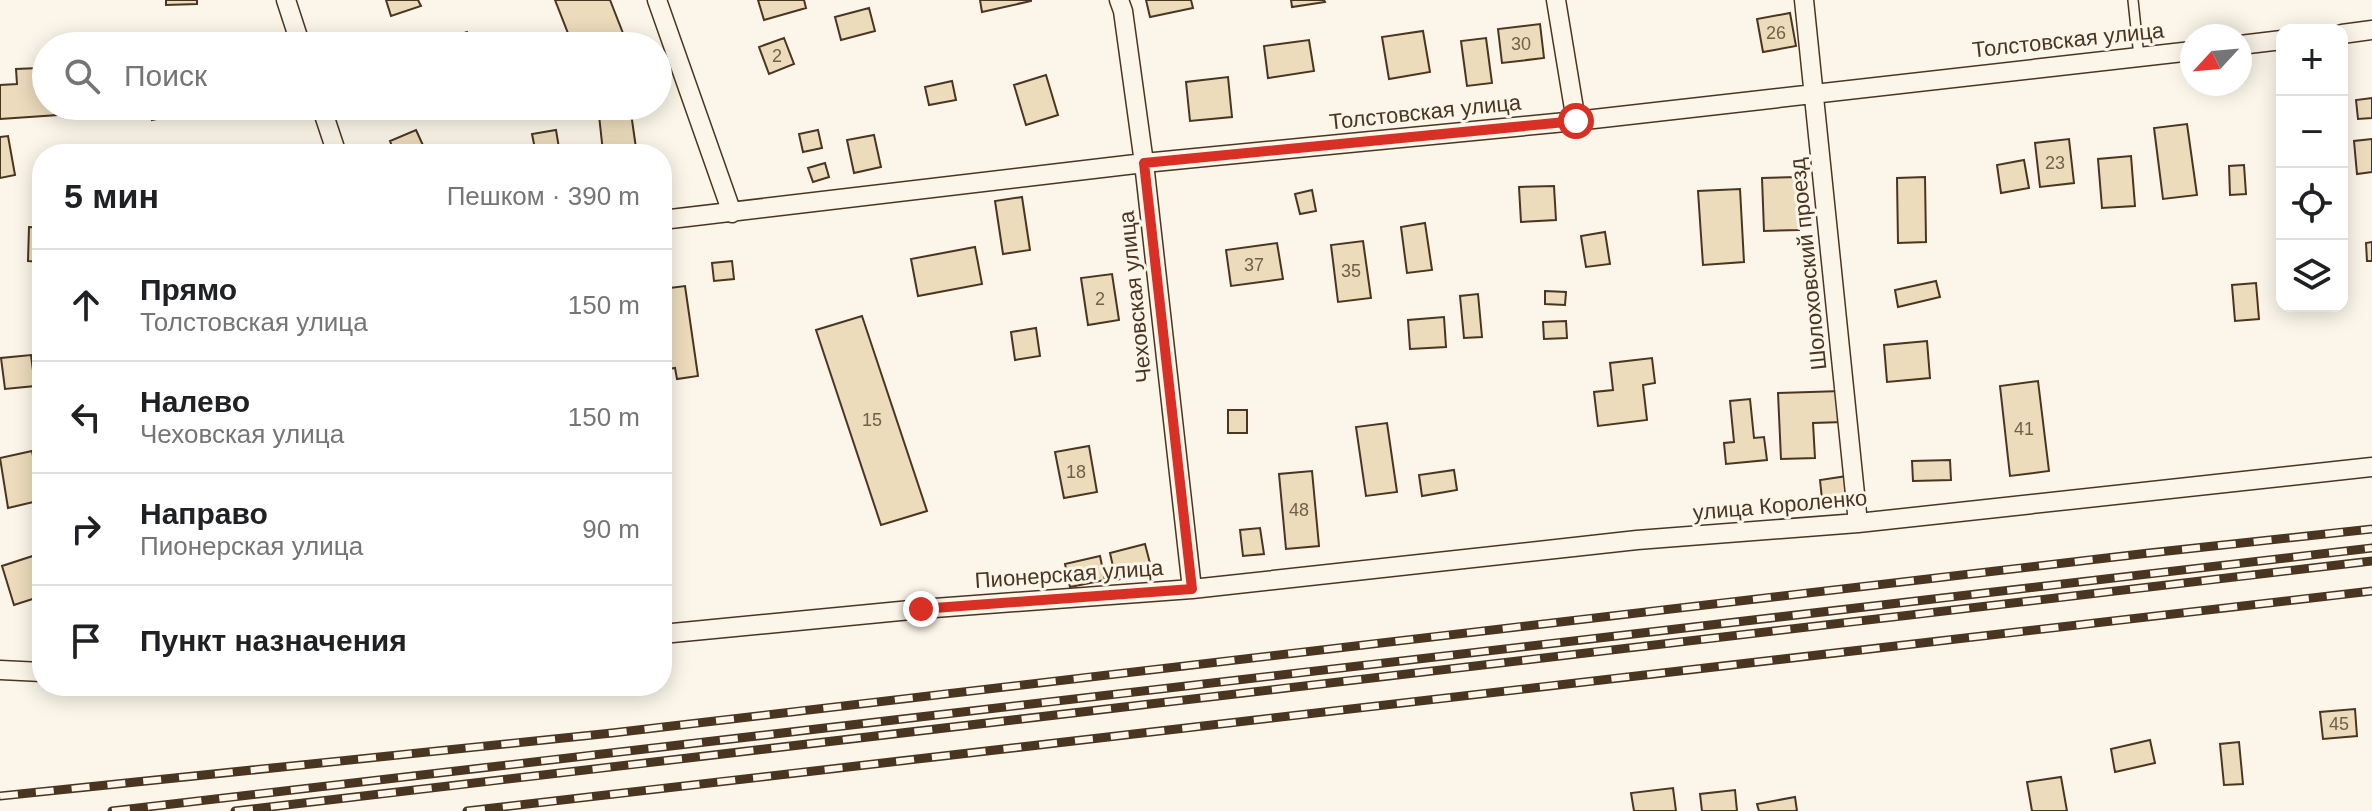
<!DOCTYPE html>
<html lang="ru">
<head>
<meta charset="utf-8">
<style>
	body { margin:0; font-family:Helvetica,sans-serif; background:#f6f6f6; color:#202124 }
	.controls { position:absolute; right:24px; top:24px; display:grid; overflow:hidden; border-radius:16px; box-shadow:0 4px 20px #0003 }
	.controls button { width:72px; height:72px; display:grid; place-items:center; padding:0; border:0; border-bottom:2px solid #e0e0e0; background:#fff; color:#202124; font:40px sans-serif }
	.compass { position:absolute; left:2180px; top:24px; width:72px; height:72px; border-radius:50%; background:#fff; box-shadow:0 4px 20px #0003; rotate:244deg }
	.stop { position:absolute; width:24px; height:24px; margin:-18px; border:6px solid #d93025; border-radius:50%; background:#fff }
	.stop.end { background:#d93025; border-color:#fff; box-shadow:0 2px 8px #0008 }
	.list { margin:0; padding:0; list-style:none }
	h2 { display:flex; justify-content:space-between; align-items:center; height:104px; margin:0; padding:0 32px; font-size:34px }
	h2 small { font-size:26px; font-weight:400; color:#757577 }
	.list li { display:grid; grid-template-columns:52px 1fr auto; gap:24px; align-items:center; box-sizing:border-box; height:112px; padding:0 32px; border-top:2px solid #e0e0e0 }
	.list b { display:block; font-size:30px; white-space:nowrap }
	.list p { margin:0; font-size:26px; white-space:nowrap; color:#757577 }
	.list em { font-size:26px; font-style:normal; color:#757577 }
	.icon { flex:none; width:44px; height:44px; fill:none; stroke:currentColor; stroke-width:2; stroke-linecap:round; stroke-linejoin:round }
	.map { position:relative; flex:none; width:2372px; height:811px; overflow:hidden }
	.search { position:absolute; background:#fff; box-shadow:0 4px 20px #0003; left:32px; top:32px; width:640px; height:88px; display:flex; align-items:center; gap:20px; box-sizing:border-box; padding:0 28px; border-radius:44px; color:#757577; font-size:30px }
	.panel { position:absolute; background:#fff; box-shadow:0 4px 20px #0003; left:32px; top:144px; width:640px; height:552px; border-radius:32px }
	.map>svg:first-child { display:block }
	.building { fill:#ecdcbc; stroke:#4a3520; stroke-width:2 }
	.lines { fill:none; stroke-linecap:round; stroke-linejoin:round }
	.service-casing { stroke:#4a3520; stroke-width:12 }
	.minor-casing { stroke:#4a3520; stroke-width:21 }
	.service { stroke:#fbf6e9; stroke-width:9 }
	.minor { stroke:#fbf6e9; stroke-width:18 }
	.rail-casing { stroke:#4a3520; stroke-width:9 }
	.rail { stroke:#fbf6e9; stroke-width:6; stroke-dasharray:18; stroke-linecap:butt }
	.route { stroke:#d93025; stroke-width:10 }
	.labels { text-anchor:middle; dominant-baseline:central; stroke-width:6; stroke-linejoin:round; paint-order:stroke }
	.number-label { font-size:18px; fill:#725f47 }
	.street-label { font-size:22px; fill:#4a3520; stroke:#fbf6e9 }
</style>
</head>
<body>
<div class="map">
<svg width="2372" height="811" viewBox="0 0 2372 811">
	<rect width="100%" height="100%" fill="#fbf6e9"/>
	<path class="building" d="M166,0h31v4l-31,1z
		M386,0h32l3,6 -30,10z
		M555,0h55l18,46h-55z
		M758,0h46l2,8 -42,12z
		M980,0h51v1l-49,11z
		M1146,0h45l2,8 -43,9z
		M1291,0h33l1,2 -33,5z
		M869,8l6,23 -34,9 -6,-23z
		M1790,13l6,33 -33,6 -6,-33z
		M1540,24l4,34 -42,5 -4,-34z
		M1423,31l7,41 -41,7 -7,-42z
		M467,32l5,14h-20l-3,-8z
		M207,35v11h-37v-10z
		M412,36l3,10h-38z
		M784,38l10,26 -25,10 -10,-27z
		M1486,38l6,45 -25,3 -6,-45z
		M1309,40l5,31 -46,7 -4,-32z
		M39,68l1,14 6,-1v25h40l1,7 -87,6v-34l17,-1 -1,-15z
		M1046,75l12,40 -32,10 -12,-40z
		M1228,77l4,40 -42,4 -4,-39z
		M952,81l4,19 -27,5 -4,-18z
		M2372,98v20l-14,1 -2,-19z
		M150,106h18l2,10 -18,4z
		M598,106h32l6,42 -33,4z
		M2187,124l10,71 -34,4 -9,-71z
		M416,130l11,24h-32l-5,-13z
		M556,130l4,24h-24l-4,-20z
		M818,130l4,18 -19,4 -4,-18z
		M874,135l7,32 -27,6 -7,-33z
		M8,136l7,39 -15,3v-41z
		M2069,139l5,44 -34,4 -5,-44z
		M2372,139v33l-15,2 -3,-33z
		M2131,156l4,50 -33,2 -4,-49z
		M2024,160l5,28 -28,5 -4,-28z
		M825,163l4,14 -16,5 -5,-14z
		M2244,165l2,29 -16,1 -1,-29z
		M1797,177l2,53 -35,1 -2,-53z
		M1925,177l1,65 -28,1 -1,-65z
		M1554,186l2,34 -35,2 -2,-35z
		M1740,189l4,73 -41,3 -5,-74z
		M1312,190l4,21 -16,3 -5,-20z
		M1022,197l8,53 -27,4 -8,-53z
		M1425,223l7,47 -25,3 -6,-46z
		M29,227l13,1v34l-14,-1z
		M1605,232l5,32 -24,3 -5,-31z
		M1363,241l8,57 -33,4 -7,-57z
		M2372,242v19h-5l-1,-18z
		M1277,243l6,36 -52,7 -5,-36z
		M975,247l7,37 -64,12 -7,-37z
		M732,261l2,18 -20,2 -2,-18z
		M1112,274l7,46 -31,5 -7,-47z
		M1936,281l4,16 -42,10 -3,-17z
		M2256,283l3,36 -24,2 -3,-36z
		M685,286l13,90 -21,3 -2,-11 -13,2v-81z
		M1545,291l21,1 -1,13 -20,-1z
		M1478,294l4,43 -18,1 -4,-42z
		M862,316l65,195 -46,14 -65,-195z
		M1444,317l2,30 -36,2 -2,-29z
		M1566,321l1,17 -23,1 -1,-17z
		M1036,328l4,28 -25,4 -4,-28z
		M1927,341l3,37 -43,4 -3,-37z
		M31,355l4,31 -30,3 -4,-31z
		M1652,358l3,25 -12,2 4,35 -49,6 -4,-34 19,-2 -3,-27z
		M2038,381l11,90 -39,5 -10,-90z
		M1842,391l1,31 -30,1 2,35 -34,1 -3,-66z
		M1750,399l4,39 10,-1 3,23 -41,4 -2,-21 10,-1 -4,-41z
		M1228,410h19v23h-19z
		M1387,423l10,69 -31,4 -10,-69z
		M1089,446l8,46 -33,6 -9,-46z
		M32,451l10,49 -34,8 -8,-50z
		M1950,460l1,20 -38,1 -1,-20z
		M1454,470l3,20 -35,6 -3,-21z
		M1312,471l7,75 -33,3 -7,-75z
		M1847,476l2,19 -27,4 -2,-19z
		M1260,528l4,26 -21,2 -3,-26z
		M1145,544l7,27 -36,9 -6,-27z
		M42,553v43l-28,9 -12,-39z
		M1100,556l5,24 -35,7 -5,-23z
		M2355,709l2,27 -34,3 -3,-27z
		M2150,740l5,23 -40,9 -4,-23z
		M2239,742l4,42 -19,1 -4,-41z
		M2061,777l6,34h-35l-5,-29z
		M1673,788l3,23h-42l-3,-18z
		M1735,790l2,21h-35l-2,-17z
		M1795,797l2,14h-38l-2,-7z"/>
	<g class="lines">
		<defs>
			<path id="service" d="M2133,0l6,57"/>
			<path id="minor" d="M286,0l15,46
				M657,0l75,213
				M1119,0l4,11 21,152 48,426
				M1556,0l20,121
				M1804,0l54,523
				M2342,34l30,-4
				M2240,45l42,-5
				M321,106l16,48
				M662,220l482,-57 432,-42 616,-70
				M662,634l259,-25 271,-20 445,-49 221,-17 514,-56
				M0,670l42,2"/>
		</defs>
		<use href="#service" class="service-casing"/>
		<use href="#minor" class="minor-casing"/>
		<use href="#service" class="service"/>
		<use href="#minor" class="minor"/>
		<defs>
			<path id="rail" d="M0,796l612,-63 1537,-180 223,-24
				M112,811l2260,-263
				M235,811l2137,-250
				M467,811l1905,-220"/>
		</defs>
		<use href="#rail" class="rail-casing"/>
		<use href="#rail" class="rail"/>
	</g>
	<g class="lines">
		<path class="route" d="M921,609l271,-20 -48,-426 432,-42"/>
	</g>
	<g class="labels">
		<g class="number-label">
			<text x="1776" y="33">26</text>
			<text x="1521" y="44">30</text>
			<text x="777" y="56">2</text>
			<text x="2055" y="163">23</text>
			<text x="1254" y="265">37</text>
			<text x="1351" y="271">35</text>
			<text x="1100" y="299">2</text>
			<text x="872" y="420">15</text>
			<text x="2024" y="429">41</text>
			<text x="1076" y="472">18</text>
			<text x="1299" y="510">48</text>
			<text x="2339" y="724">45</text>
		</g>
		<g class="street-label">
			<text transform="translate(2068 40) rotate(-6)">Толстовская улица</text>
			<text transform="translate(1425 112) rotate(-6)">Толстовская улица</text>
			<text transform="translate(1808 264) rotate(-96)">Шолоховский проезд</text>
			<text transform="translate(1135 297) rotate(-96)">Чеховская улица</text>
			<text transform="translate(1780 505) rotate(-5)">улица Короленко</text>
			<text transform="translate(1069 574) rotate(-4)">Пионерская улица</text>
		</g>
	</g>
</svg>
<div class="controls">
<button>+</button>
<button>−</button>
<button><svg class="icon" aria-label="locate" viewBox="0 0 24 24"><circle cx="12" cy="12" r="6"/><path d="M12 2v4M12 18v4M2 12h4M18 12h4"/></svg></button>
<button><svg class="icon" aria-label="layers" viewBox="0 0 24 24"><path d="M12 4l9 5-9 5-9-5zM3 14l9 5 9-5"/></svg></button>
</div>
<svg class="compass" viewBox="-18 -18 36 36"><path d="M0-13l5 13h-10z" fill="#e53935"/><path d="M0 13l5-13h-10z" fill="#757577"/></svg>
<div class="stop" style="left:1576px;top:121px"></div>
<div class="stop end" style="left:921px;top:609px"></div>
<div class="search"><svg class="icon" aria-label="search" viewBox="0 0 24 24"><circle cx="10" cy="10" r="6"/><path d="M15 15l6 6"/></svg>Поиск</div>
<section class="panel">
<h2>5 мин<small>Пешком · 390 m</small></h2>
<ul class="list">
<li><svg class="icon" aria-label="ahead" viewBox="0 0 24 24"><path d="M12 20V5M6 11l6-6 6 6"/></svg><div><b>Прямо</b><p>Толстовская улица</p></div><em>150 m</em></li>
<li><svg class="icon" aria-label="left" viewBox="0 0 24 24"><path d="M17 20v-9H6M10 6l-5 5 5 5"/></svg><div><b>Налево</b><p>Чеховская улица</p></div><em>150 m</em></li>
<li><svg class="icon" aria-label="right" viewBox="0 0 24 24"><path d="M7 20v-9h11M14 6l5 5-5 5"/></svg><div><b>Направо</b><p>Пионерская улица</p></div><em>90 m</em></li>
<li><svg class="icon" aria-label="arrive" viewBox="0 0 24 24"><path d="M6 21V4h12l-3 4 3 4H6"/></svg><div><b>Пункт назначения</b></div></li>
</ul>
</section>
</div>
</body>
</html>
